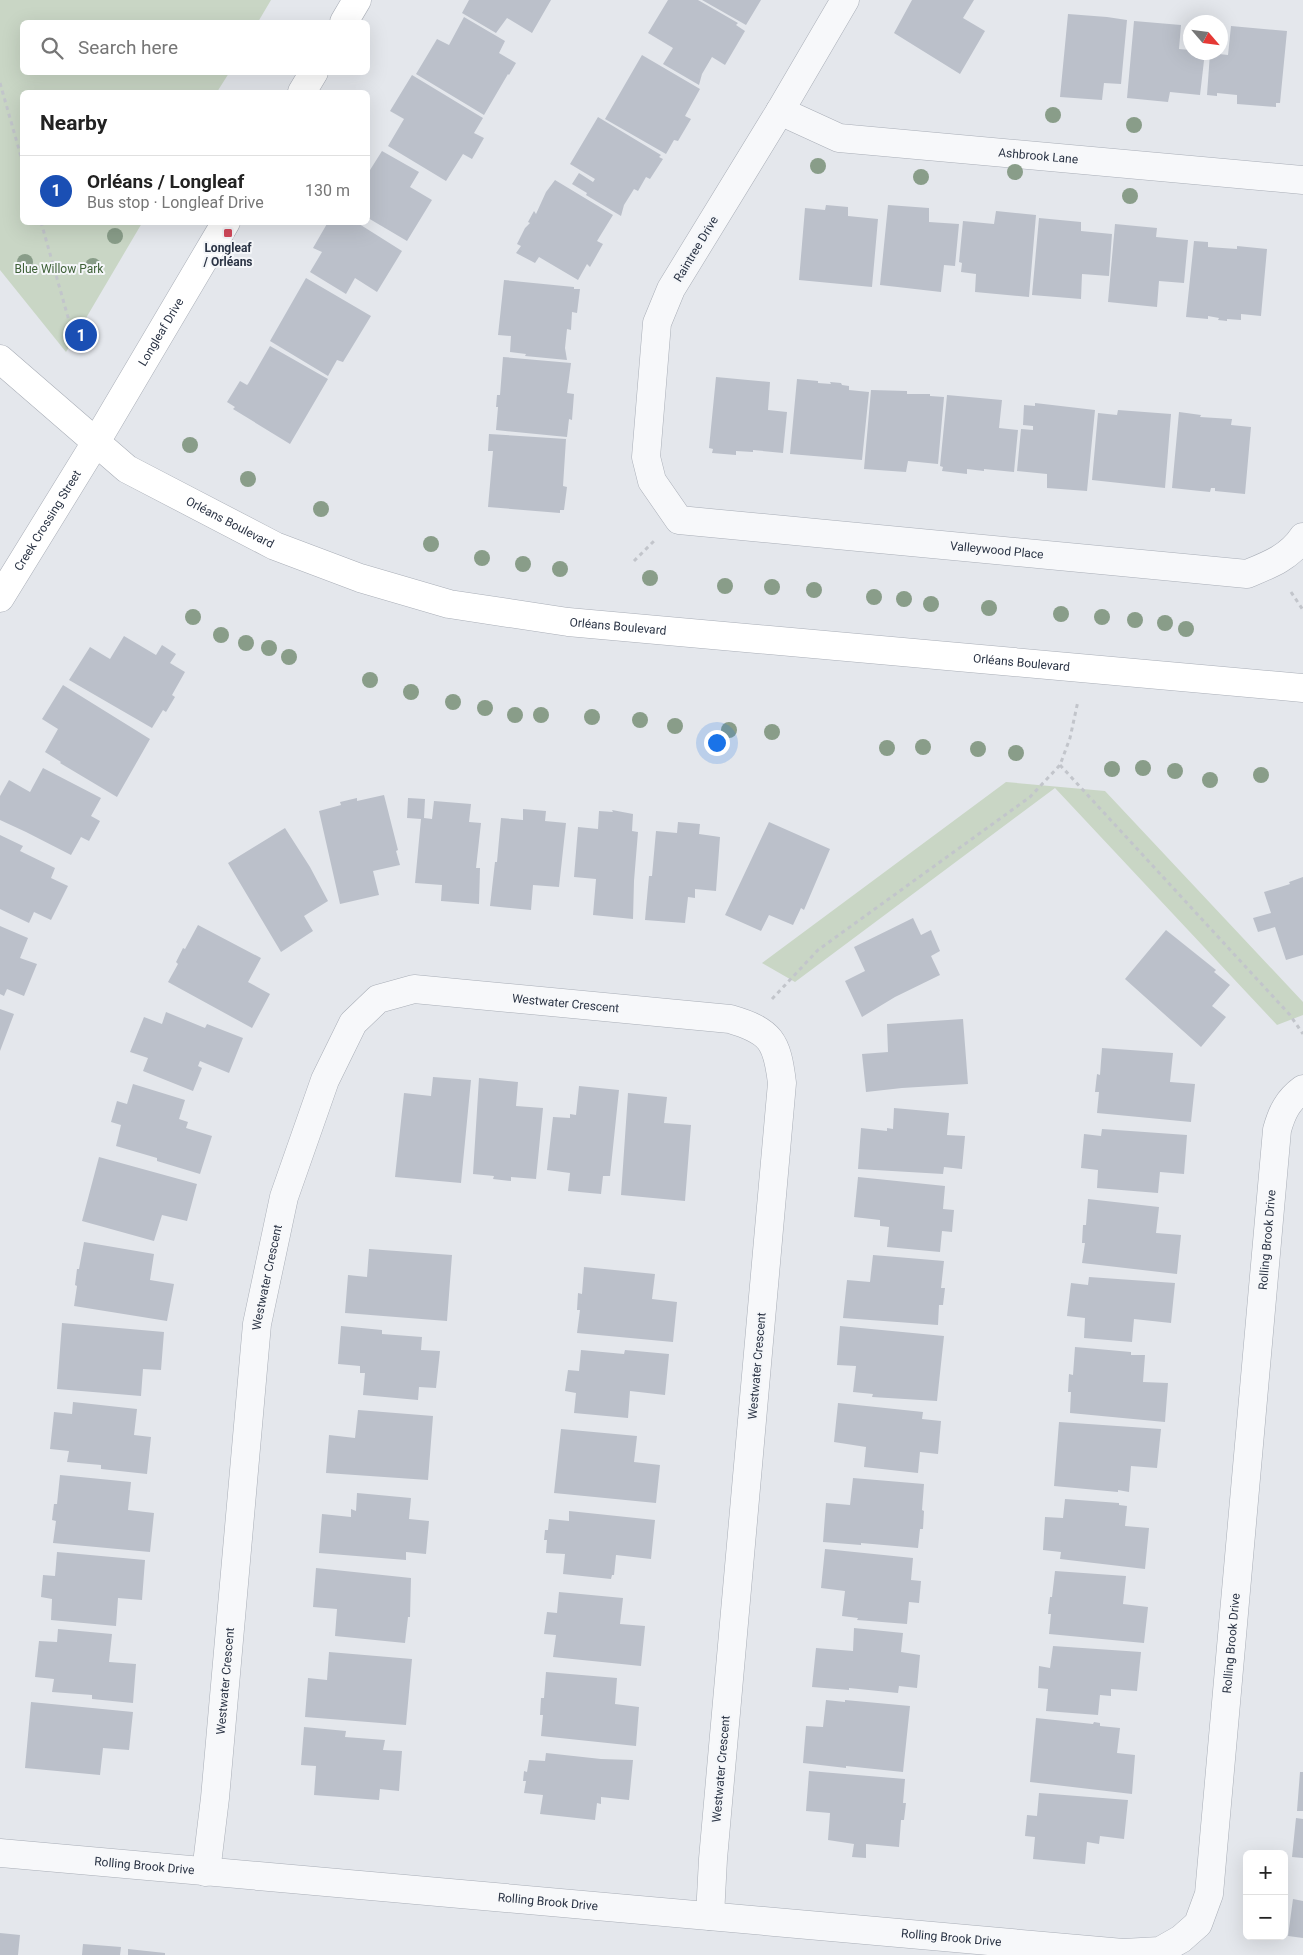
<!DOCTYPE html>
<html lang="en">
<head>
<meta charset="utf-8">
<style>
	body { margin:0; font-family:Roboto,sans-serif; background:#f2f2f2; color:#222 }
	.controls { position:absolute; right:15px; bottom:15px; display:grid; overflow:hidden; border-radius:8px; box-shadow:0 5px 20px #0002 }
	.controls button { width:45px; height:45px; display:grid; place-items:center; padding:0; border:0; border-bottom:1px solid #e0e0e0; background:#fff; color:#222; font:25px sans-serif }
	.compass { position:absolute; left:1183px; top:15px; width:45px; height:45px; border-radius:50%; background:#fff; box-shadow:0 5px 20px #0002; rotate:118deg }
	.you { position:absolute; left:716px; top:742px; width:18px; height:18px; margin:-12px; border:4px solid #fff; border-radius:50%; background:#1a73e8; box-shadow:0 0 0 8px #1a73e833 }
	.badge { display:grid; place-items:center; width:32px; height:32px; border-radius:50%; background:#d1495b; color:#fff; font-size:16px; font-weight:700 }
	.pin { position:absolute; translate:-50% -50%; border:2px solid #fff; box-shadow:0 1px 5px #0006 }
	.list { margin:0; padding:0; list-style:none }
	h2 { display:flex; justify-content:space-between; align-items:center; height:65px; margin:0; padding:0 20px; font-size:21px }
	h2 small { font-size:16px; font-weight:400; color:#767676 }
	.list li { display:grid; grid-template-columns:32px 1fr auto; gap:15px; align-items:center; box-sizing:border-box; height:70px; padding:0 20px; border-top:1px solid #e0e0e0 }
	.list b { display:block; font-size:19px; white-space:nowrap }
	.list p { margin:0; font-size:16px; white-space:nowrap; color:#767676 }
	.list em { font-size:16px; font-style:normal; color:#767676 }
	.icon { flex:none; width:28px; height:28px; fill:none; stroke:currentColor; stroke-width:2; stroke-linecap:round; stroke-linejoin:round }
	.map { position:relative; flex:none; width:1303px; height:1955px; overflow:hidden }
	.search { position:absolute; background:#fff; box-shadow:0 5px 20px #0002; left:20px; top:20px; width:350px; height:55px; display:flex; align-items:center; gap:12px; box-sizing:border-box; padding:0 18px; border-radius:8px; color:#767676; font-size:19px }
	.panel { position:absolute; background:#fff; box-shadow:0 5px 20px #0002; left:20px; top:90px; width:350px; height:135px; border-radius:8px }
	.map>svg:first-child { display:block }
	.green { fill:#c9d6c5 }
	.building { fill:#bbc0ca }
	.lines { fill:none; stroke-linecap:round; stroke-linejoin:round }
	.street-casing { stroke:#a9aeb7; stroke-width:29 }
	.secondary-casing { stroke:#a9aeb7; stroke-width:29 }
	.path { stroke:#c2c5cb; stroke-width:3; stroke-dasharray:4 4; stroke-linecap:butt }
	.street { stroke:#f7f8fa; stroke-width:28 }
	.secondary { stroke:#fff; stroke-width:28 }
	.tree { fill:#899d89 }
	.poi-dot { fill:#d1495b; stroke:#f4f6f9; stroke-width:2 }
	.labels { text-anchor:middle; dominant-baseline:central; stroke-width:4; stroke-linejoin:round; paint-order:stroke }
	.street-label { font-size:12px; fill:#2b3445; stroke:#f4f6f9 }
	.poi-label { font-size:12px; font-weight:bold; fill:#2b3445; stroke:#f4f6f9 }
	.park-label { font-size:12px; fill:#3f6138; stroke:#f4f6f9 }
</style>
</head>
<body>
<div class="map">
<svg width="1303" height="1955" viewBox="0 0 1303 1955">
	<rect width="100%" height="100%" fill="#e4e7ec"/>
	<path class="green" d="M0,0h271l-13,22h-236v50l207,1 -12,19h-195v130l120,1 -76,129 -66,-82z
		M1006,782l99,9 198,211v13l-26,10 -222,-237 -260,194 -33,-19z"/>
	<path class="building" d="M469,0h82l-19,33 -25,-15 -11,15 -34,-20z
		M668,0h30l40,23 -2,2 9,6 -20,34 -13,-8 -10,17 -3,11 -36,-21 10,-16 -25,-15z
		M702,0h59l-15,25z
		M912,0h62l-11,18 22,13 -25,43 -66,-41z
		M1068,14l39,3 20,3 -6,64 -17,-1 -2,17 -42,-3z
		M464,17l41,24 -6,12 17,10 -7,12 -1,-1 -24,41 -68,-41 21,-35 12,6z
		M1134,21l47,4 -2,24 11,1v2h15l-5,43 -30,-3 -2,10 -41,-4z
		M1231,26l56,5 -7,72h-4v4l-39,-3v-9l-20,-2v3l-10,-1 3,-42 18,2z
		M642,55l58,34 -15,27 6,3 -13,22 -4,-1 -8,14 -61,-35z
		M412,75l71,43 -9,15 10,5 -12,21 -9,-5 -17,27 -58,-35 16,-27 -14,-8z
		M598,117l63,38 -2,2 4,2 -13,20 -4,-2 -8,14 -4,-2 -10,16 -3,11 -35,-21 1,-2 -15,-9 7,-11 14,9 2,-3 -25,-15z
		M382,151l37,21 -9,15 22,13 -25,41 -39,-23v-49l2,1z
		M555,180l58,35 -16,26 6,3 -13,23 -3,-3 -9,16 -39,-23 -4,6 -19,-10 5,-7 -4,-2 8,-16 5,-5 -2,-1 6,-11 2,3 10,-22z
		M826,205l22,2v9l30,3 -6,68 -73,-7 6,-72 20,2z
		M888,205l41,3v14l30,2 -4,42 -11,-1 -3,27 -61,-7z
		M996,211l40,4 -7,82 -54,-5 1,-18 -15,-2 1,-9 -3,-1 4,-41 31,3z
		M1039,218l42,4v9l31,3 -3,42 -27,-2 -1,25 -49,-4z
		M328,222h28l46,29 -25,41 -22,-14 -9,16 -36,-22 12,-20 -9,-4z
		M1115,224l42,4 -1,9 32,3 -4,43 -25,-2 -2,26 -49,-5z
		M1194,241l14,1v5l29,2v-3l30,3 -6,67 -20,-2v6l-14,-1v2l-9,-1 1,-2 -11,-2v3l-22,-2z
		M306,278l65,38 -28,46 -6,-2 -9,16 -58,-35z
		M504,280l70,7v2h6l-3,24 -5,-1 -1,18 -4,-1 -2,19 2,12 -42,-4 1,-2 -16,-2 1,-16 -13,-1z
		M270,346l58,33 -38,65 -57,-35 2,-2 -8,-5 13,-21 7,4 1,-1z
		M503,357l68,6 -4,30 7,1 -2,26 -3,-1 -2,18 -71,-7 2,-23h-2l1,-12h3z
		M716,377l54,5 -2,28 19,2 -4,41 -30,-3v2l-17,-1v4l-24,-2 1,-4 -4,-1z
		M797,379l21,2v2l13,1 -1,-2 11,1 1,2 7,1v4l20,2 -7,68 -72,-6z
		M871,390l36,1v3h23v2l14,1 -6,67 -30,-3 -2,11 -42,-3z
		M947,395l55,5 -3,28 19,2 -4,42 -30,-3v2l-17,-2v5l-25,-3 1,-4 -3,-1z
		M1035,403l60,7 -8,81 -40,-3v-14l-30,-3 4,-42 12,1v-4l-10,-1 1,-20 11,1z
		M1118,410l53,4 -6,74 -73,-8 6,-67 19,2z
		M1179,412l22,3 -1,2 32,2 -1,6 20,2 -6,67 -30,-3v-3h-4l-1,4 -38,-4z
		M489,434l77,5 -3,47 4,1 -3,23h-4v3l-72,-6 5,-56h-5z
		M124,636l32,19 6,-10 14,9 -6,9 15,9 -13,23 3,2 -9,15 -3,-2 -11,18 -83,-48 21,-33 20,12z
		M63,685l87,54 -33,58 -57,-34 1,-1 -16,-10 13,-23 -16,-10z
		M43,768l58,30 -10,18 9,5 -11,20 -8,-4 -10,18 -45,-23 -26,-12v-24l9,-16 21,12z
		M384,795l14,55 -2,1 4,14 -27,6 6,24 -39,9 -21,-93 22,-6 -1,-3 17,-4v3z
		M408,798l17,1 -1,19 8,1 2,-18 37,3 -2,18 12,1 -5,45h4l-1,36 -38,-3 1,-16 -27,-2 6,-64 -14,-1z
		M523,809l23,2 -1,10 21,2 -7,64 -26,-2 -2,25 -41,-4 5,-44h2l4,-44 22,2z
		M612,810l21,4 -1,17 6,1 -4,49 -1,38 -40,-4 3,-36 -22,-2 4,-50 20,2 1,-18 14,1z
		M678,822l22,2 -1,10 21,3 -4,54 -21,-2v9l-7,-1 -3,26 -40,-3 4,-44h3l4,-45 21,2z
		M769,822l61,27 -26,61 -3,-2 -8,17 -24,-10 -8,16 -36,-16z
		M285,828l25,39 18,34 -24,15 9,15 -32,21 -53,-89z
		M0,835l23,11 -3,5 35,17 -4,10 17,8 -17,34 -17,-8 -5,11 -29,-14z
		M1303,877v78l-17,5 -11,-33 -17,5 -5,-14 18,-5 -7,-21 26,-8 -1,-2z
		M913,918l8,17 10,-5 9,21 -9,5 9,19 -45,22 -33,20 -17,-36 20,-10 -11,-24z
		M198,925l63,33 -13,24 22,12 -18,34 -84,-46 10,-18 -2,-2 7,-14 2,1z
		M0,926l28,12 -8,20 17,6 -13,32 -17,-7 -3,7 -4,-2z
		M1166,930l50,40 -2,2 16,13 -18,21 14,11 -25,30 -76,-68z
		M0,1009l14,5 -14,37z
		M166,1012l39,16 2,-4 36,14 -14,35 -29,-12 -2,5 4,2 -9,23 -50,-20 5,-13 -18,-6 14,-35 18,7z
		M963,1019l5,65 -66,4 -36,4 -4,-38 26,-2 -1,-28z
		M1102,1048l71,5 -3,29 25,2 -4,38 -94,-9 2,-21h-4l2,-18 3,1z
		M433,1077l38,3 -10,103 -66,-6 9,-84 27,3z
		M479,1078l39,4 -2,24 27,2 -7,71 -25,-2v4l-18,-2 1,-3 -21,-2z
		M133,1084l52,16 -6,19 9,3 -2,6 26,8 -12,38 -43,-13v-3l-41,-12 5,-21 -10,-3 6,-21 10,3z
		M579,1086l40,4 -9,86h-7l-2,18 -33,-3 2,-18 -23,-3 6,-53 17,1v-4l6,1z
		M628,1093l39,4 -3,26 27,2 -6,76 -64,-6z
		M894,1108l55,5 -2,22 18,1 -3,33 -18,-2 -1,7 -85,-5 3,-41 26,3v-3l6,1z
		M1102,1129l85,6 -3,39 -24,-2 -2,21 -61,-5 1,-18 -17,-2 3,-34 17,2z
		M99,1157l98,27 -10,37 -25,-6 -8,26 -72,-20z
		M858,1177l87,9 -2,23 11,1 -2,22 -10,-1 -2,21 -53,-5 2,-20 -9,-1v-6l-26,-3z
		M1088,1199l71,8 -3,26 25,2 -4,39 -95,-11 3,-20h-3l1,-18h3z
		M84,1242l70,12 -4,26 24,4 -7,37 -93,-15 3,-20 -2,-1 2,-16h2z
		M369,1249l83,6 -5,66 -102,-8 3,-38 19,2z
		M873,1255l71,6 -3,27h4l-2,17h-4l-1,20 -95,-7 4,-38 23,2z
		M584,1267l71,7 -3,25 25,3 -4,40 -96,-9 3,-23h-3l1,-17 4,1z
		M1089,1277l86,6 -4,40 -37,-4 -2,23 -48,-4 1,-20 -18,-2 4,-33 17,2z
		M62,1323l102,9 -3,38 -18,-1 -2,27 -84,-7z
		M341,1326l41,4v4l40,3 -1,13 19,1 -4,37 -17,-1 -1,13 -55,-5 2,-22h-5v-7l-22,-2z
		M840,1326l104,10 -7,65 -65,-4 1,-3 -20,-2 3,-26 -19,-1z
		M1075,1347l56,5v3h14l-2,27 25,1 -3,39 -95,-9 1,-21h-3l1,-18 4,1z
		M581,1350l43,4 1,-4 44,4 -4,41 -35,-4 -2,27 -54,-5 2,-20 -11,-2 3,-21 11,1z
		M73,1402l64,7 -3,26 17,2 -4,37 -46,-5v-4l-34,-3 2,-11 -19,-2 4,-37 18,2z
		M838,1403l85,9 -1,7 19,2 -3,33 -18,-2 -2,21 -54,-6 2,-20 -32,-5z
		M358,1410l75,6 -5,64 -102,-7 3,-38 26,3z
		M1059,1422l102,7 -4,39 -26,-2 -2,26 -11,-2v2l-64,-6z
		M561,1429l76,7 -3,26 26,3 -4,38 -102,-10z
		M60,1475l71,7 -3,28 26,3 -4,39 -97,-9 3,-22 -4,-1 2,-16h3z
		M853,1478l71,6 -2,26 2,1 -1,18h-3l-2,19 -57,-5v2l-38,-3 3,-39 24,2z
		M357,1493l54,5 -2,21 20,2 -3,33 -20,-2v8l-87,-7 3,-39 29,3v-8l5,2z
		M1065,1499l54,4v2l8,1 -2,20 24,2 -4,41 -85,-10 1,-7 -18,-2 2,-33 18,1z
		M569,1511l86,9 -4,39 -35,-4 -2,20h-2l-1,4 -48,-5 2,-20 -19,-1 1,-13h-3l1,-10h3l1,-11 20,2z
		M825,1549l88,9 -2,22 10,1 -2,22 -10,-1 -2,22 -50,-4 1,-2 -16,-2 3,-25 -24,-3z
		M57,1552l88,8 -3,40 -24,-2 -2,28 -65,-6 1,-21 -11,-2 2,-22 12,1z
		M316,1568l95,10 -1,39h-2l-3,26 -70,-7 2,-27 -24,-2z
		M1055,1571l71,5 -3,28 25,3 -4,36 -95,-9 2,-20h-3l2,-17h2z
		M559,1592l64,6 -3,26 25,2 -4,40 -88,-9 3,-22 -12,-1 3,-22 10,1z
		M854,1628l49,5 -2,19 19,3 -3,33 -18,-2 -1,7 -49,-5v2l-37,-3 4,-39 37,3z
		M58,1629l54,5 -3,28 27,2 -3,39 -41,-4v-4l-40,-3 2,-13 -19,-2 4,-36 18,1z
		M1053,1646l88,6 -4,39 -26,-2v7l-11,-1 -2,20 -52,-4 2,-22 -10,-1 1,-22 11,2z
		M329,1652l83,7 -6,66 -101,-8 3,-39 19,2z
		M546,1672l71,6 -2,26 24,3 -3,39 -95,-10 2,-21h-3l1,-17h3z
		M826,1700l19,2v-2l65,6 -7,66 -57,-6v2l-43,-5 3,-37 17,1z
		M31,1702l102,10 -4,38 -26,-2 -3,27 -75,-7z
		M1036,1718l57,6 1,-2 6,1v3l20,2 -3,25 18,2 -3,39 -102,-12z
		M304,1727l42,4 -1,6 40,3 -2,10 19,1 -3,40 -19,-2 -1,11 -65,-5 2,-29 -15,-1z
		M546,1753l55,6 32,1 -4,40 -28,-3v7l-4,-1 -2,17 -55,-6 3,-19 -19,-2 2,-12h-3l1,-10 3,1 2,-12 16,1z
		M809,1771l96,8 -2,24h3l-2,17h-3l-2,27 -33,-3v14l-14,-1 2,-13 -26,-4 2,-27 -24,-2z
		M1300,1772h3v39h-6z
		M1039,1793l89,7 -4,39 -24,-3 -1,8 -12,-2 -2,22 -52,-5 2,-22 -10,-1 2,-21 10,1z
		M1296,1818l7,1v39l-11,-1z
		M1293,1899l10,2v37l-15,-2z
		M0,1933l20,2 -2,20h-18z
		M83,1944l38,3 -1,8h-38z
		M128,1949l37,4v2h-37z"/>
	<g class="lines">
		<defs>
			<g id="street">
				<path id="s1" d="M845,0l-65,111 -109,178 -14,34 -11,134 6,24 27,39 568,54c22,-9 43,-17 56,-37"/>
				<path id="s2" d="M780,111l59,27 464,42"/>
				<path id="s3" d="M0,1853l1123,100 37,-2 21,-12 17,-15 11,-30 68,-764c5,-18 11,-30 26,-41"/>
				<path id="s4" d="M206,1872l9,-74 42,-474 27,-127 41,-117 28,-57 25,-24 36,-10 316,30c41,12 47,22 52,64l-69,776 -3,57"/>
			</g>
			<g id="secondary">
				<path d="M344,22l13,-22"/>
				<path d="M302,92l12,-20"/>
				<path id="s5" d="M0,359l127,110 148,77 85,32 89,26 119,18 735,66"/>
				<path id="s6" d="M0,598l96,-156 130,-220"/>
			</g>
		</defs>
		<use href="#street" class="street-casing"/>
		<use href="#secondary" class="secondary-casing"/>
		<path class="path" d="M0,83l22,77
			M41,222l34,120
			M634,561l20,-20
			M1291,592l12,18
			M1060,765l230,250 13,19
			M772,999l46,-49 212,-153 30,-32 10,-27 8,-37"/>
		<use href="#street" class="street"/>
		<use href="#secondary" class="secondary"/>
	</g>
	<g class="tree">
		<circle cx="1053" cy="115" r="8"/>
		<circle cx="1134" cy="125" r="8"/>
		<circle cx="818" cy="166" r="8"/>
		<circle cx="1015" cy="172" r="8"/>
		<circle cx="921" cy="177" r="8"/>
		<circle cx="1130" cy="196" r="8"/>
		<circle cx="115" cy="236" r="8"/>
		<circle cx="25" cy="262" r="8"/>
		<circle cx="93" cy="266" r="8"/>
		<circle cx="190" cy="445" r="8"/>
		<circle cx="248" cy="479" r="8"/>
		<circle cx="321" cy="509" r="8"/>
		<circle cx="431" cy="544" r="8"/>
		<circle cx="482" cy="558" r="8"/>
		<circle cx="523" cy="564" r="8"/>
		<circle cx="560" cy="569" r="8"/>
		<circle cx="650" cy="578" r="8"/>
		<circle cx="725" cy="586" r="8"/>
		<circle cx="772" cy="587" r="8"/>
		<circle cx="814" cy="590" r="8"/>
		<circle cx="874" cy="597" r="8"/>
		<circle cx="904" cy="599" r="8"/>
		<circle cx="931" cy="604" r="8"/>
		<circle cx="989" cy="608" r="8"/>
		<circle cx="1061" cy="614" r="8"/>
		<circle cx="193" cy="617" r="8"/>
		<circle cx="1102" cy="617" r="8"/>
		<circle cx="1135" cy="620" r="8"/>
		<circle cx="1165" cy="623" r="8"/>
		<circle cx="1186" cy="629" r="8"/>
		<circle cx="221" cy="635" r="8"/>
		<circle cx="246" cy="643" r="8"/>
		<circle cx="269" cy="648" r="8"/>
		<circle cx="289" cy="657" r="8"/>
		<circle cx="370" cy="680" r="8"/>
		<circle cx="411" cy="692" r="8"/>
		<circle cx="453" cy="702" r="8"/>
		<circle cx="485" cy="708" r="8"/>
		<circle cx="515" cy="715" r="8"/>
		<circle cx="541" cy="715" r="8"/>
		<circle cx="592" cy="717" r="8"/>
		<circle cx="640" cy="720" r="8"/>
		<circle cx="675" cy="726" r="8"/>
		<circle cx="729" cy="730" r="8"/>
		<circle cx="772" cy="732" r="8"/>
		<circle cx="923" cy="747" r="8"/>
		<circle cx="887" cy="748" r="8"/>
		<circle cx="978" cy="749" r="8"/>
		<circle cx="1016" cy="753" r="8"/>
		<circle cx="1143" cy="768" r="8"/>
		<circle cx="1112" cy="769" r="8"/>
		<circle cx="1175" cy="771" r="8"/>
		<circle cx="1261" cy="775" r="8"/>
		<circle cx="1210" cy="780" r="8"/>
	</g>
	<rect class="poi-dot" x="223" y="228" width="10" height="10" rx="2.5"/>
	<g class="labels">
		<g class="street-label">
			<text stroke="none"><textPath href="#s2" startOffset="265">Ashbrook Lane</textPath></text>
			<text transform="translate(696 249) rotate(-59)">Raintree Drive</text>
			<text stroke="none"><textPath href="#s6" startOffset="311">Longleaf Drive</textPath></text>
			<text stroke="none"><textPath href="#s6" startOffset="91">Creek Crossing Street</textPath></text>
			<text stroke="none"><textPath href="#s5" startOffset="284">Orléans Boulevard</textPath></text>
			<text stroke="none"><textPath href="#s1" startOffset="900">Valleywood Place</textPath></text>
			<text stroke="none"><textPath href="#s5" startOffset="689">Orléans Boulevard</textPath></text>
			<text stroke="none"><textPath href="#s5" startOffset="1094">Orléans Boulevard</textPath></text>
			<text stroke="none"><textPath href="#s4" startOffset="1092">Westwater Crescent</textPath></text>
			<text stroke="none"><textPath href="#s3" startOffset="1900">Rolling Brook Drive</textPath></text>
			<text stroke="none"><textPath href="#s4" startOffset="598">Westwater Crescent</textPath></text>
			<text transform="translate(757 1366) rotate(-85)">Westwater Crescent</text>
			<text stroke="none"><textPath href="#s3" startOffset="1495">Rolling Brook Drive</textPath></text>
			<text stroke="none"><textPath href="#s4" startOffset="192">Westwater Crescent</textPath></text>
			<text transform="translate(721 1769) rotate(-85)">Westwater Crescent</text>
			<text stroke="none"><textPath href="#s3" startOffset="145">Rolling Brook Drive</textPath></text>
			<text stroke="none"><textPath href="#s3" startOffset="550">Rolling Brook Drive</textPath></text>
			<text stroke="none"><textPath href="#s3" startOffset="955">Rolling Brook Drive</textPath></text>
		</g>
		<g class="poi-label">
			<text x="228" y="248">Longleaf<tspan x="228" dy="14">/ Orléans</tspan></text>
		</g>
		<g class="park-label">
			<text x="59" y="269">Blue Willow Park</text>
		</g>
	</g>
</svg>
<div class="controls">
<button>+</button>
<button>−</button>
</div>
<svg class="compass" viewBox="-18 -18 36 36"><path d="M0-13l5 13h-10z" fill="#e53935"/><path d="M0 13l5-13h-10z" fill="#767676"/></svg>
<div class="you"></div>
<div class="pin badge" style="left:81px;top:335px;background:#1a4fb4">1</div>
<div class="search"><svg class="icon" aria-label="search" viewBox="0 0 24 24"><circle cx="10" cy="10" r="6"/><path d="M15 15l6 6"/></svg>Search here</div>
<section class="panel">
<h2>Nearby<small></small></h2>
<ul class="list">
<li><span class="badge" style="background:#1a4fb4">1</span><div><b>Orléans / Longleaf</b><p>Bus stop · Longleaf Drive</p></div><em>130 m</em></li>
</ul>
</section>
</div>
</body>
</html>
